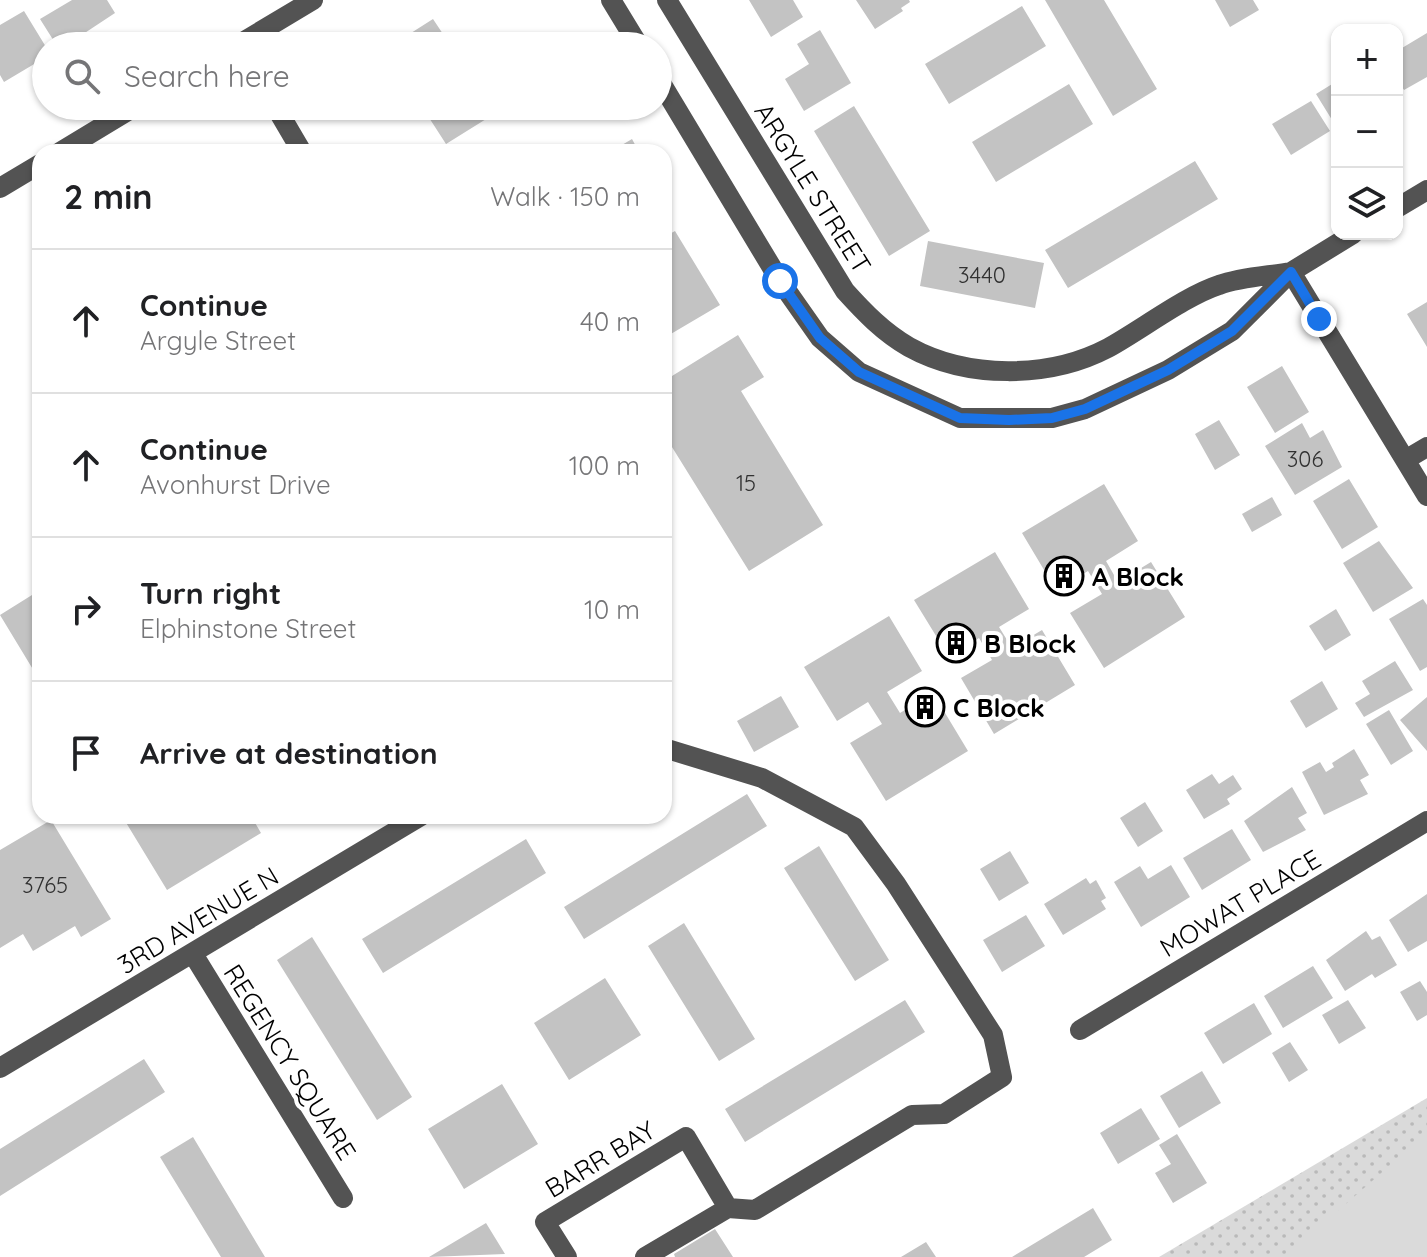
<!DOCTYPE html>
<html lang="en">
<head>
<meta charset="utf-8">
<style>
	body { margin:0; font-family:Quicksand,sans-serif; background:#f2f2f2; color:#202124 }
	.controls { position:absolute; right:24px; top:24px; display:grid; overflow:hidden; border-radius:16px; box-shadow:0 2px 6px #0004 }
	.controls button { width:72px; height:72px; display:grid; place-items:center; padding:0; border:0; border-bottom:2px solid #e0e0e0; background:#fff; color:#202124; font:40px sans-serif }
	.stop { position:absolute; width:24px; height:24px; margin:-18px; border:6px solid #1a73e8; border-radius:50%; background:#fff }
	.stop.end { background:#1a73e8; border-color:#fff; box-shadow:0 2px 8px #0008 }
	.list { margin:0; padding:0; list-style:none }
	h2 { display:flex; justify-content:space-between; align-items:center; height:104px; margin:0; padding:0 32px; font-size:34px }
	h2 small { font-size:26px; font-weight:400; color:#757577 }
	.list li { display:grid; grid-template-columns:52px 1fr auto; gap:24px; align-items:center; box-sizing:border-box; height:144px; padding:0 32px; border-top:2px solid #e0e0e0 }
	.list b { display:block; font-size:30px; white-space:nowrap }
	.list p { margin:0; font-size:26px; white-space:nowrap; color:#757577 }
	.list em { font-size:26px; font-style:normal; color:#757577 }
	.icon { flex:none; width:44px; height:44px; fill:none; stroke:currentColor; stroke-width:2; stroke-linecap:round; stroke-linejoin:round }
	.map { position:relative; flex:none; width:1427px; height:1257px; overflow:hidden }
	.search { position:absolute; background:#fff; box-shadow:0 2px 6px #0004; left:32px; top:32px; width:640px; height:88px; display:flex; align-items:center; gap:20px; box-sizing:border-box; padding:0 28px; border-radius:44px; color:#757577; font-size:30px }
	.panel { position:absolute; background:#fff; box-shadow:0 2px 6px #0004; left:32px; top:144px; width:640px; height:680px; border-radius:24px }
	.map>svg:first-child { display:block }
	.green { fill:url(#green-dots) }
	.pitch { fill:#dadada }
	.building { fill:#c3c3c3 }
	.lines { fill:none; stroke-linecap:round; stroke-linejoin:round }
	.minor { stroke:#535353; stroke-width:20 }
	.route { stroke:#1a73e8; stroke-width:10 }
	.labels { text-anchor:middle; dominant-baseline:central; stroke-width:8; stroke-linejoin:round; paint-order:stroke }
	.number-label { font-size:22px; fill:#313131 }
	.street-label { font-size:26px; fill:#000; stroke:#fff }
	.poi-label { font-size:26px; font-weight:bold; fill:#000; stroke:#fff; text-anchor:start }
</style>
</head>
<body>
<div class="map">
<svg width="1427" height="1257" viewBox="0 0 1427 1257">
	<defs>
		<pattern id="green-dots" width="8" height="8" patternUnits="userSpaceOnUse" patternTransform="scale(2)"><rect width="8" height="8" fill="#dadada"/><path d="M2 2h.1M6 6h.1" fill="none" stroke="#b9b9b9" stroke-width="1.8" stroke-linecap="round"/></pattern>
	</defs>
	<rect width="100%" height="100%" fill="#fff"/>
	<path class="green" d="M1427,1098v159h-268z"/>
	<path class="pitch" d="M1427,1133v124h-142z"/>
	<path class="building" d="M72,0h35l8,13 -50,33h-8l-17,-27z
		M749,0h44l10,17 -32,20z
		M856,0h53l1,2 -9,6 2,3 -28,18z
		M1045,0h59l53,89 -44,27z
		M1215,0h38l6,10 -29,17z
		M1022,6l24,40 -97,58 -24,-40z
		M24,11l22,36v10l-42,25 -4,-7v-50z
		M433,19l18,27h-47l-4,-6z
		M820,30l31,53 -47,28 -19,-32 24,-15 -12,-20z
		M1427,33v44l-23,13 -7,-11v-28z
		M1337,81v47l-21,-34z
		M1069,84l24,40 -97,58 -24,-40z
		M1311,101l19,30 -39,24 -19,-31z
		M438,106h69l-61,38 -20,-31z
		M854,106l76,125 -41,25 -75,-125z
		M632,139l7,13h-29z
		M1195,161l23,38 -150,89 -23,-38z
		M675,231l45,74 -56,33v-101z
		M928,241l116,22 -9,45 -115,-22z
		M1427,302v45l-20,-33z
		M738,335l26,42 -23,14 82,134 -74,46 -82,-132 -3,2v-60z
		M1282,366l27,46 -34,21 -28,-46z
		M1219,420l21,35 -25,15 -20,-36z
		M1302,423l8,15 13,-8 19,37 -47,28 -30,-49z
		M1349,479l29,48 -36,22 -29,-48z
		M1104,484l34,57 -32,20 12,21 33,-20 34,55 -81,51 -34,-55 32,-19 -14,-23 -32,19 -34,-57z
		M1272,497l10,18 -30,17 -10,-18z
		M1379,541l34,47 -40,24 -30,-49z
		M995,552l34,57 -30,18 13,21 30,-18 33,55 -81,49 -33,-56 31,-18 -13,-22 -30,19 -35,-57z
		M40,590v91l-40,-66z
		M1423,599l4,6v62l-7,4 -31,-52z
		M1336,609l15,26 -26,16 -16,-25z
		M889,616l33,55 -35,21 13,21 33,-20 35,58 -82,50 -36,-58 32,-19 -14,-22 -31,19 -33,-54z
		M1395,661l18,29 -49,27 -9,-14 15,-9 -8,-13z
		M1322,681l16,28 -32,19 -16,-27z
		M781,696l18,31 -45,25 -17,-31z
		M1427,697v54l-27,-31z
		M1389,710l24,41 -22,14 -25,-41z
		M1354,749l15,26 -9,5 8,14 -44,21 -22,-43 18,-10 6,10 8,-5 -2,-4z
		M1212,774l7,10 14,-9 9,14 -15,10 3,5 -26,15 -18,-29z
		M1292,787l15,26 -9,5 8,12 -43,22 -19,-31z
		M747,794l20,32 -183,113 -20,-32z
		M1145,802l18,29 -25,16 -18,-29z
		M122,816h129l10,17 -94,57z
		M51,820l60,99 -30,18 -6,-11 -42,25 -10,-17 -23,14v-98z
		M1232,829l19,31 -49,30 -19,-32z
		M526,839l20,34 -163,100 -21,-34z
		M819,846l70,114 -34,21 -71,-113z
		M1010,851l19,32 -30,18 -19,-32z
		M1171,865l19,32 -49,30 -27,-45 26,-16 8,13z
		M1086,878l4,6 6,-4 10,18 -5,3 5,8 -43,26 -19,-31z
		M1427,894v47l-19,11 -19,-32z
		M1026,915l19,31 -43,26 -19,-32z
		M684,923l71,116 -36,22 -71,-115z
		M1366,931l6,9 8,-4 17,29 -22,13 -3,-4 -27,17 -19,-31z
		M312,937l100,160 -35,23 -100,-160z
		M1313,966l20,32 -50,30 -19,-32z
		M605,978l36,57 -72,45 -35,-57z
		M1420,981l7,11v23l-10,6 -17,-29z
		M905,1000l20,32 -180,110 -20,-33z
		M1348,1000l18,28 -27,16 -17,-29z
		M1254,1003l18,31 -49,30 -19,-31z
		M1290,1042l18,28 -19,12 -17,-29z
		M144,1059l21,33 -165,104v-47z
		M1202,1071l19,32 -42,25 -19,-32z
		M502,1084l36,60 -74,45 -36,-60z
		M1141,1108l19,31 -42,25 -18,-31z
		M1177,1134l30,49 -34,20 -18,-30 16,-9 -12,-19z
		M193,1137l72,120h-44l-61,-100z
		M1093,1208l19,32 -28,17h-72z
		M486,1223l19,31 -76,3z
		M715,1229l18,28h-58l-1,-3z
		M926,1242l10,15h-35z"/>
	<g class="lines">
		<path class="minor" d="M611,0l28,46
			M667,0l178,291c19,21 38,41 64,56 58,32 140,32 199,1 33,-18 77,-52 111,-63 22,-8 49,-9 72,-13
			M236,46l77,-46
			M658,78l122,203 40,57 39,34 101,46h92l33,-9 83,-39 64,-39 59,-59 62,-38
			M275,106l27,46
			M60,152l76,-46
			M0,188l40,-24
			M1397,208l30,-18
			M1291,272l136,224
			M1405,460l22,-13
			M193,954l150,244
			M1080,1030l347,-209
			M0,1068l421,-252
			M567,1257l-22,-35 141,-85 42,71
			M645,1257l83,-49 27,2 157,-95 32,-1 58,-37 -9,-42 -97,-151 -42,-57 -92,-49 -98,-30"/>
	</g>
	<g class="lines">
		<path class="route" d="M780,281l40,57 39,34 101,46 49,2 43,-2 33,-9 83,-39 64,-39 59,-59 28,47"/>
	</g>
	<defs>
		<symbol id="building-ring" viewBox="-11 -11 22 22"><circle r="9.5" fill="#fff" stroke="#000" stroke-width="1.5"/><path d="M-4-6H4V6H1V3H-1V6H-4ZM-2.5-4.3h1.7v1.8h-1.7ZM.8-4.3h1.7v1.8H.8ZM-2.5-1h1.7V.8h-1.7ZM.8-1h1.7V.8H.8Z" fill="#000"/></symbol>
	</defs>
	<g fill-rule="evenodd">
		<use href="#building-ring" x="1042" y="554" width="44" height="44"/>
		<use href="#building-ring" x="934" y="621" width="44" height="44"/>
		<use href="#building-ring" x="903" y="685" width="44" height="44"/>
	</g>
	<g class="labels">
		<g class="number-label">
			<text x="982" y="275">3440</text>
			<text x="1305" y="459">306</text>
			<text x="746" y="483">15</text>
			<text x="45" y="885">3765</text>
		</g>
		<g class="street-label">
			<text transform="translate(813 188) rotate(58)">ARGYLE STREET</text>
			<text transform="translate(1240 903) rotate(-31)">MOWAT PLACE</text>
			<text transform="translate(198 920) rotate(-31)">3RD AVENUE N</text>
			<text transform="translate(290 1062) rotate(58)">REGENCY SQUARE</text>
			<text transform="translate(600 1159) rotate(-31)">BARR BAY</text>
		</g>
		<g class="poi-label">
			<text x="1092" y="576">A Block</text>
			<text x="984" y="643">B Block</text>
			<text x="953" y="707">C Block</text>
		</g>
	</g>
</svg>
<div class="controls">
<button>+</button>
<button>−</button>
<button><svg class="icon" aria-label="layers" viewBox="0 0 24 24"><path d="M12 4l9 5-9 5-9-5zM3 14l9 5 9-5"/></svg></button>
</div>
<div class="stop" style="left:780px;top:281px"></div>
<div class="stop end" style="left:1319px;top:319px"></div>
<div class="search"><svg class="icon" aria-label="search" viewBox="0 0 24 24"><circle cx="10" cy="10" r="6"/><path d="M15 15l6 6"/></svg>Search here</div>
<section class="panel">
<h2>2 min<small>Walk · 150 m</small></h2>
<ul class="list">
<li><svg class="icon" aria-label="ahead" viewBox="0 0 24 24"><path d="M12 20V5M6 11l6-6 6 6"/></svg><div><b>Continue</b><p>Argyle Street</p></div><em>40 m</em></li>
<li><svg class="icon" aria-label="ahead" viewBox="0 0 24 24"><path d="M12 20V5M6 11l6-6 6 6"/></svg><div><b>Continue</b><p>Avonhurst Drive</p></div><em>100 m</em></li>
<li><svg class="icon" aria-label="right" viewBox="0 0 24 24"><path d="M7 20v-9h11M14 6l5 5-5 5"/></svg><div><b>Turn right</b><p>Elphinstone Street</p></div><em>10 m</em></li>
<li><svg class="icon" aria-label="arrive" viewBox="0 0 24 24"><path d="M6 21V4h12l-3 4 3 4H6"/></svg><div><b>Arrive at destination</b></div></li>
</ul>
</section>
</div>
</body>
</html>
